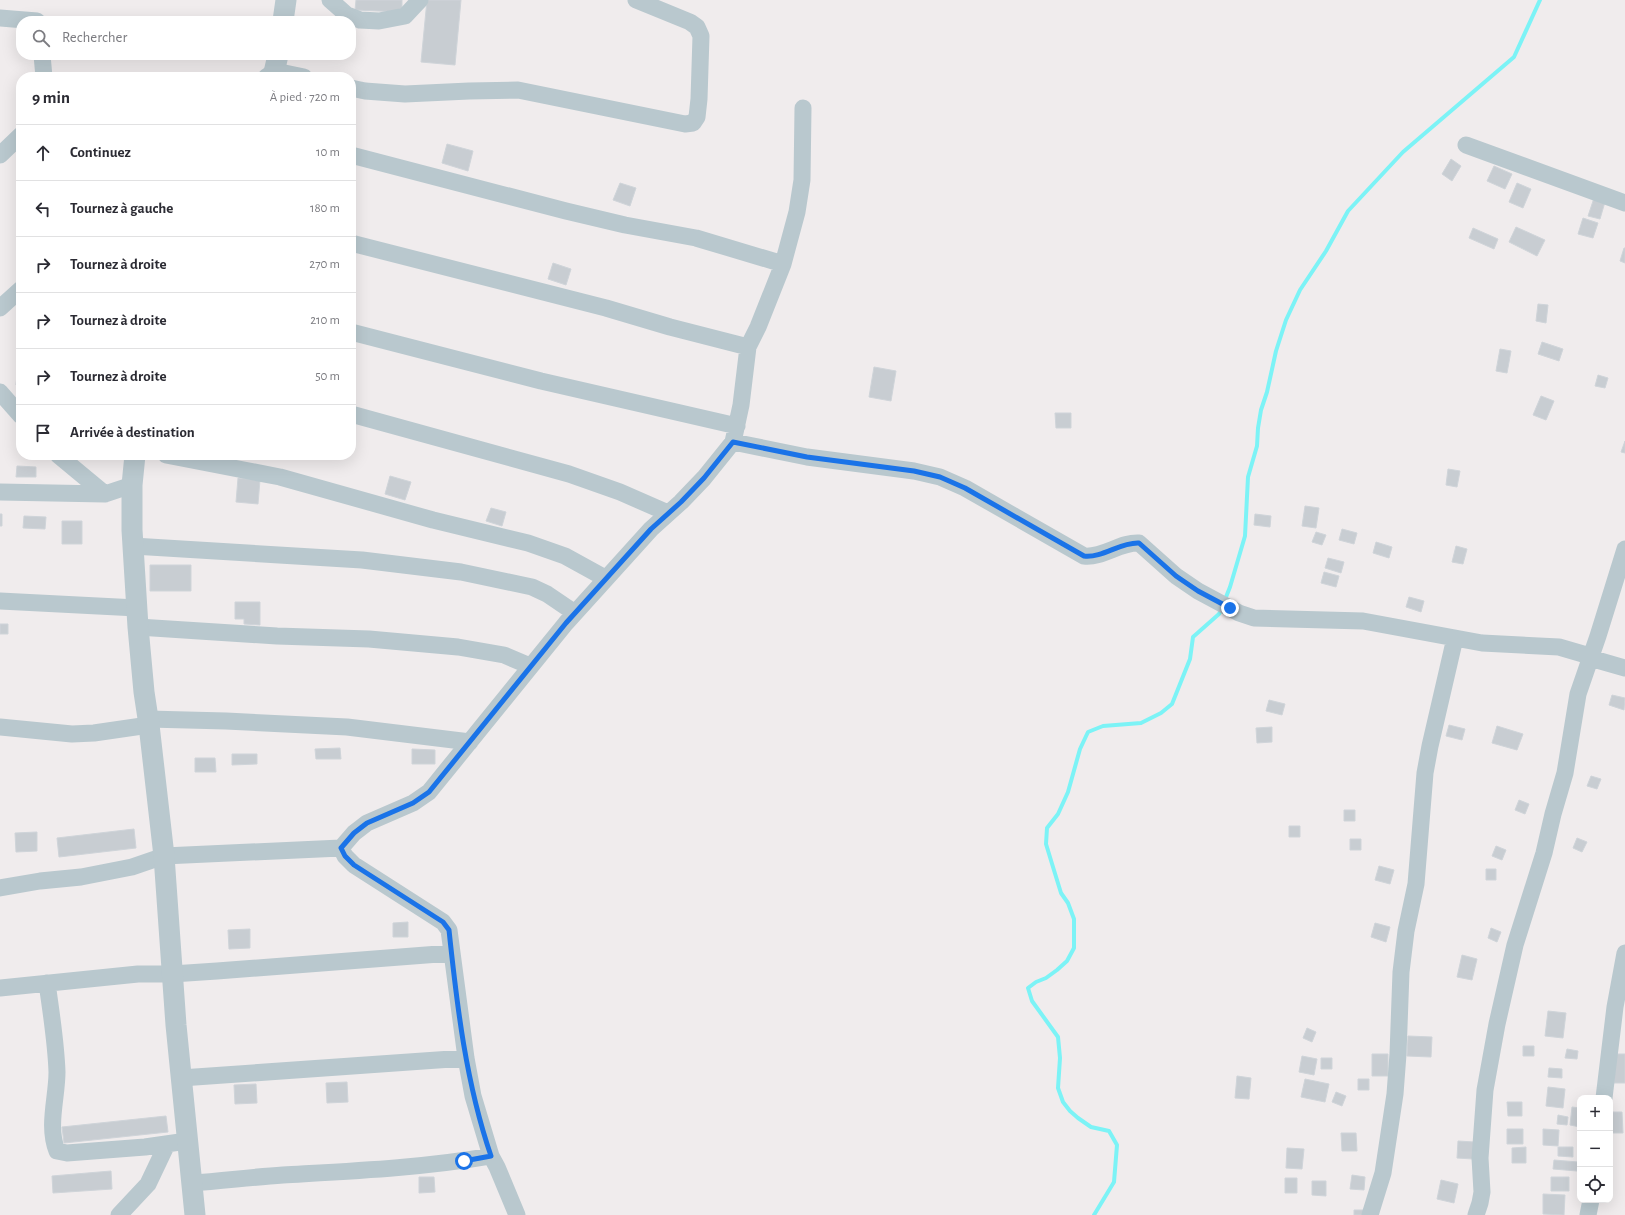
<!DOCTYPE html>
<html lang="fr">
<head>
<meta charset="utf-8">
<style>
	body { margin:0; font-family:"Alegreya Sans",sans-serif; background:#f7f7f7; color:#2b2b33 }
	.controls { position:absolute; right:12px; bottom:12px; display:grid; overflow:hidden; border-radius:8px; box-shadow:0 4px 16px #0002 }
	.controls button { width:36px; height:36px; display:grid; place-items:center; padding:0; border:0; border-bottom:1px solid #e1e1e2; background:#fff; color:#2b2b33; font:20px sans-serif }
	.stop { position:absolute; width:12px; height:12px; margin:-9px; border:3px solid #1a73e8; border-radius:50%; background:#fff }
	.stop.end { background:#1a73e8; border-color:#fff; box-shadow:0 1px 4px #0008 }
	.list { margin:0; padding:0; list-style:none }
	h2 { display:flex; justify-content:space-between; align-items:center; height:52px; margin:0; padding:0 16px; font-size:17px }
	h2 small { font-size:13px; font-weight:400; color:#7c7c81 }
	.list li { display:grid; grid-template-columns:26px 1fr auto; gap:12px; align-items:center; box-sizing:border-box; height:56px; padding:0 16px; border-top:1px solid #e1e1e2 }
	.list b { display:block; font-size:15px; white-space:nowrap }
	.list em { font-size:13px; font-style:normal; color:#7c7c81 }
	.icon { flex:none; width:22px; height:22px; fill:none; stroke:currentColor; stroke-width:2; stroke-linecap:round; stroke-linejoin:round }
	.map { position:relative; flex:none; width:1625px; height:1215px; overflow:hidden }
	.search { position:absolute; background:#fff; box-shadow:0 4px 16px #0002; left:16px; top:16px; width:340px; height:44px; display:flex; align-items:center; gap:10px; box-sizing:border-box; padding:0 14px; border-radius:16px; color:#7c7c81; font-size:15px }
	.panel { position:absolute; background:#fff; box-shadow:0 4px 16px #0002; left:16px; top:72px; width:340px; height:388px; border-radius:16px }
	.map>svg:first-child { display:block }
	.lines { fill:none; stroke-linecap:round; stroke-linejoin:round }
	.stream { stroke:#7cf3f6; stroke-width:4 }
	.building { fill:#c8cdd2; stroke:#cfd4d9 }
	.minor { stroke:#b9c8ce; stroke-width:17 }
	.tertiary { stroke:#b9c8ce; stroke-width:21 }
	.route { stroke:#1a73e8; stroke-width:5 }
</style>
</head>
<body>
<div class="map">
<svg width="1625" height="1215" viewBox="0 0 1625 1215">
	<rect width="100%" height="100%" fill="#f0eced"/>
	<g class="lines">
		<path class="stream" d="M1224,602l6,-15 15,-51 3,-59 9,-31 1,-18 3,-18 6,-18 9,-41 10,-31 14,-30 26,-39 22,-40 55,-59 111,-95 26,-57
			M1094,1215l20,-33 3,-37 -8,-14 -18,-4 -13,-9 -8,-7 -7,-9 -5,-14 2,-30 -2,-21 -26,-36 -4,-13 8,-6 10,-4 11,-8 10,-9 7,-13v-29l-6,-16 -7,-10 -8,-26 -7,-23 1,-16 11,-14 10,-22 12,-43 8,-17 15,-6 38,-3 20,-10 11,-9 18,-45 3,-22 26,-23 3,-6"/>
	</g>
	<path class="building" d="M356,0h46v12l-47,-2z
		M427,0h34l-6,65 -34,-3z
		M447,144l26,7 -5,20 -26,-8z
		M1451,159l10,7 -9,15 -10,-7z
		M1494,166l18,8 -7,15 -18,-8z
		M620,183l16,5 -6,18 -17,-6z
		M1517,183l14,6 -8,19 -14,-6z
		M1594,198l11,4 -5,17 -12,-3z
		M1583,218l15,5 -5,15 -15,-4z
		M1516,227l29,13 -8,16 -28,-14z
		M1473,228l25,11 -4,10 -25,-11z
		M1624,248h1v15l-5,-2z
		M553,263l18,6 -5,16 -18,-6z
		M1538,304l10,1 -2,18 -10,-2z
		M1542,342l21,7 -4,12 -21,-7z
		M1500,349l11,2 -4,22 -11,-2z
		M874,367l22,4 -5,30 -22,-4z
		M17,375h4v10h-5z
		M1598,375l10,3 -3,10 -10,-2z
		M1541,396l13,5 -8,19 -13,-5z
		M1055,413h16v15h-15z
		M1625,441v12l-4,-1z
		M17,466l19,1v10h-20z
		M1448,469l12,2 -3,16 -11,-2z
		M390,476l21,6 -6,18 -20,-6z
		M238,478l22,2 -2,24 -22,-2z
		M1305,506l14,2 -3,20 -14,-2z
		M491,508l15,4 -4,14 -16,-5z
		M0,514h2v12h-2z
		M1255,514l16,2 -1,11 -16,-2z
		M24,516l22,1 -1,12 -22,-1z
		M62,521h20v23h-20z
		M1342,529l15,4 -3,11 -15,-4z
		M1316,532l10,3 -4,10 -10,-3z
		M1376,542l16,5 -3,11 -16,-5z
		M1456,546l11,3 -4,15 -11,-2z
		M1328,558l16,4 -3,11 -16,-5z
		M150,565h41v26h-41z
		M1324,572l15,4 -3,11 -15,-4z
		M1409,597l15,4 -3,11 -15,-5z
		M235,602h25v23l-16,-1v-5h-9z
		M0,624h8v10h-8z
		M1612,695l13,3 -1,12 -15,-5z
		M1269,700l16,4 -3,11 -16,-4z
		M1449,725l16,4 -3,11 -16,-4z
		M1497,726l26,8 -6,16 -25,-7z
		M1272,727v15l-15,1 -1,-15z
		M340,748l1,11h-25l-1,-10z
		M412,749l23,1v14h-23z
		M232,754h25v10l-25,1z
		M195,758h20l1,14h-21z
		M1591,776l10,3 -4,10 -10,-3z
		M1519,800l10,4 -4,10 -10,-4z
		M1344,810h11v11h-11z
		M1289,826h11v11h-11z
		M134,829l2,19 -77,9 -2,-19z
		M37,832v19l-21,1 -1,-19z
		M1577,838l10,4 -5,10 -9,-4z
		M1350,839h11v11h-11z
		M1496,846l10,4 -4,10 -10,-4z
		M1379,866l15,4 -4,14 -15,-4z
		M1486,869h10v11h-10z
		M408,922v15h-15v-14z
		M1375,923l15,4 -4,15 -15,-5z
		M1491,928l10,4 -4,10 -9,-4z
		M250,929v19l-21,1 -1,-19z
		M1462,955l15,4 -5,21 -15,-3z
		M1548,1011l18,2 -3,25 -18,-2z
		M1307,1028l9,4 -4,10 -9,-4z
		M1408,1036l24,1 -1,20 -24,-1z
		M1523,1046h11v10h-11z
		M1567,1049l11,2 -1,8 -12,-1z
		M1372,1054h16v22h-16z
		M1615,1054h10v29h-11z
		M1302,1056l15,3 -3,16 -15,-3z
		M1321,1058h11v11h-11z
		M1549,1068l13,1v9l-14,-1z
		M1237,1076l14,2 -2,21 -14,-1z
		M1305,1079l24,5 -4,18 -24,-5z
		M1358,1079h11v11h-11z
		M347,1082l1,20 -21,1 -1,-20z
		M256,1084l1,19 -22,1 -1,-19z
		M1548,1087l17,2 -2,19 -17,-2z
		M1336,1092l10,4 -4,10 -10,-4z
		M1507,1102h15v14h-14z
		M1572,1107l8,1v19l-10,-2z
		M1610,1112h12l1,21h-13z
		M1558,1115l10,2 -1,8 -10,-1z
		M166,1116l2,16 -104,11 -2,-16z
		M1507,1129h16v15h-16z
		M1543,1129l16,1 -1,16 -15,-1z
		M1341,1133h15l1,18h-15z
		M1458,1141l16,1 -1,17 -16,-1z
		M1526,1147v16h-14v-15z
		M1558,1147h15v10l-15,-1z
		M1287,1148l17,1 -2,20 -16,-1z
		M1554,1160l24,2 -1,9 -24,-2z
		M111,1171l1,18 -59,4 -1,-17z
		M1352,1175l13,2 -1,13 -14,-1z
		M419,1177h15l1,15 -16,1z
		M1551,1177h18v14h-18z
		M1285,1178h12v15h-12z
		M1441,1180l17,4 -4,19 -17,-4z
		M1312,1181h14v15l-14,-1z
		M1543,1194l22,1 -1,20 -21,-1z
		M1354,1210h10v5h-10z"/>
	<g class="lines">
		<path class="minor" d="M330,0l17,15 13,5 19,1 26,-5 15,-16
			M0,18l37,3
			M42,55l2,22
			M266,77l9,-6 29,6
			M351,88l14,3 40,3 64,-3 49,-1 167,34 8,-1 4,-6 2,-18 2,-63 -4,-9 -7,-5 -54,-22
			M1466,145l159,58
			M0,155l21,-20
			M351,155l215,56 59,14 71,13 87,26
			M351,243l255,65 64,19 78,20
			M0,308l21,-19
			M351,332l190,49 196,45
			M0,392l21,24
			M351,414l218,60 51,18 48,21
			M733,442l74,15 107,14 26,6 25,11 119,68c19,2 36,-14 55,-13l37,33 22,15 41,22 15,5 109,3 119,22 77,4 24,7 7,4 35,10
			M58,455l47,39
			M166,455l114,22 153,43 95,23 37,13 40,22
			M0,492l105,2 27,-9
			M133,546l229,14 99,12 71,15 15,7 28,19
			M0,601l137,7
			M138,627l139,9 92,3 89,8 46,8 26,11
			M148,719l78,2 121,6 123,15
			M0,727l72,7 22,-1 55,-8
			M0,888l40,-7 41,-4 51,-10 32,-11 177,-8
			M47,983c4,29 9,59 10,89 0,26 -10,54 0,79l10,2 78,-6 42,-6
			M0,988l138,-14h34l45,-3 235,-18
			M181,1078l285,-20
			M1604,1098l11,-91 10,-54
			M192,1183c30,-2 60,-6 91,-8 69,-4 139,-7 208,-19
			M119,1215l29,-31 19,-40
			M517,1215l-20,-48 -6,-11 -18,-60 -7,-38 -17,-128 -6,-8 -89,-57 -9,-9 -4,-8 13,-15 13,-10 46,-20 16,-11 137,-169 85,-94 30,-27 23,-24 29,-36 8,-37 7,-58 10,-20 25,-63 14,-52 5,-32 1,-72
			M1370,1215l13,-42 12,-79 3,-40 3,-82 5,-41 10,-47 9,-111 5,-27 25,-108
			M1476,1215l4,-12 2,-11 -2,-34 5,-68 12,-66 18,-79 29,-92 9,-39 12,-41 13,-79 20,-58 27,-87
			M1588,1215l3,-15"/>
		<path class="tertiary" d="M283,21l3,-21
			M273,77l5,-22
			M135,455l-3,30v45l6,97 6,65 5,33 15,131 12,169 19,190"/>
	</g>
	<g class="lines">
		<path class="route" d="M464,1161l27,-5c-25,-73 -34,-150 -42,-226l-6,-8 -89,-57 -9,-9 -4,-8 13,-15 13,-10 46,-20 16,-11 137,-169 85,-94 30,-27 23,-24 29,-36 74,15 107,14 26,6 25,11 119,68c19,2 36,-14 55,-13l37,33 22,15 32,17"/>
	</g>
</svg>
<div class="controls">
<button>+</button>
<button>−</button>
<button><svg class="icon" aria-label="locate" viewBox="0 0 24 24"><circle cx="12" cy="12" r="6"/><path d="M12 2v4M12 18v4M2 12h4M18 12h4"/></svg></button>
</div>
<div class="stop" style="left:464px;top:1161px"></div>
<div class="stop end" style="left:1230px;top:608px"></div>
<div class="search"><svg class="icon" aria-label="search" viewBox="0 0 24 24"><circle cx="10" cy="10" r="6"/><path d="M15 15l6 6"/></svg>Rechercher</div>
<section class="panel">
<h2>9 min<small>À pied · 720 m</small></h2>
<ul class="list">
<li><svg class="icon" aria-label="ahead" viewBox="0 0 24 24"><path d="M12 20V5M6 11l6-6 6 6"/></svg><div><b>Continuez</b></div><em>10 m</em></li>
<li><svg class="icon" aria-label="left" viewBox="0 0 24 24"><path d="M17 20v-9H6M10 6l-5 5 5 5"/></svg><div><b>Tournez à gauche</b></div><em>180 m</em></li>
<li><svg class="icon" aria-label="right" viewBox="0 0 24 24"><path d="M7 20v-9h11M14 6l5 5-5 5"/></svg><div><b>Tournez à droite</b></div><em>270 m</em></li>
<li><svg class="icon" aria-label="right" viewBox="0 0 24 24"><path d="M7 20v-9h11M14 6l5 5-5 5"/></svg><div><b>Tournez à droite</b></div><em>210 m</em></li>
<li><svg class="icon" aria-label="right" viewBox="0 0 24 24"><path d="M7 20v-9h11M14 6l5 5-5 5"/></svg><div><b>Tournez à droite</b></div><em>50 m</em></li>
<li><svg class="icon" aria-label="arrive" viewBox="0 0 24 24"><path d="M6 21V4h12l-3 4 3 4H6"/></svg><div><b>Arrivée à destination</b></div></li>
</ul>
</section>
</div>
</body>
</html>
